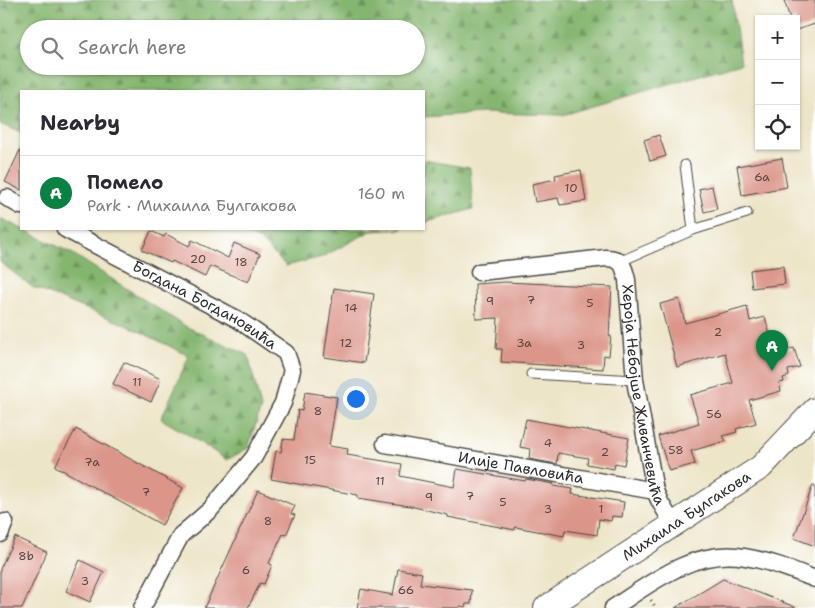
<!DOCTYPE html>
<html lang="en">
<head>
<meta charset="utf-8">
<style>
	body { margin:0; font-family:"Shantell Sans",sans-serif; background:#f7f7f7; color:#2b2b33 }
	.controls { position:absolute; right:15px; top:15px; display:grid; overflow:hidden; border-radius:0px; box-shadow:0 1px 4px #0004 }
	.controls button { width:45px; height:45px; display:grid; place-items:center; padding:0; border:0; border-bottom:1px solid #e1e1e2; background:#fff; color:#2b2b33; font:25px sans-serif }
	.you { position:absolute; left:355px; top:398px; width:18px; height:18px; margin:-12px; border:4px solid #fff; border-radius:50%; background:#1a73e8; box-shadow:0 0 0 8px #1a73e833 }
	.badge { display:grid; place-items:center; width:32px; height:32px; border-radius:50%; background:#0b8043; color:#fff; font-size:16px; font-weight:700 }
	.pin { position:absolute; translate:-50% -41px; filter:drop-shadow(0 1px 2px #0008) }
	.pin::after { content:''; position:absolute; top:26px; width:18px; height:15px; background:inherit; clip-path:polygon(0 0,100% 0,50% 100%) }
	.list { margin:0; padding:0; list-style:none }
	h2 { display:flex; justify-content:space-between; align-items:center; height:65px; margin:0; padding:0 20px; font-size:21px }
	h2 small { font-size:16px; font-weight:400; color:#7c7c81 }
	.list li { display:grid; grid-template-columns:32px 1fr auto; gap:15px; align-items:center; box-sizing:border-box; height:75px; padding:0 20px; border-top:1px solid #e1e1e2 }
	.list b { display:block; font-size:19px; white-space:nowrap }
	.list p { margin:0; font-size:16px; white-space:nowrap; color:#7c7c81 }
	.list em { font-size:16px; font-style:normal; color:#7c7c81 }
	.icon { flex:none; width:28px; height:28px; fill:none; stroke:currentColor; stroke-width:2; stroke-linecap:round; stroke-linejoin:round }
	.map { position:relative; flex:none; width:815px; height:608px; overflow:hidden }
	.search { position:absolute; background:#fff; box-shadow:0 1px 4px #0004; left:20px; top:20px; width:405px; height:55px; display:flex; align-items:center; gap:12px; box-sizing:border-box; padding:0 18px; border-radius:28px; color:#7c7c81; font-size:19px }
	.panel { position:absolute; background:#fff; box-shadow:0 1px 4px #0004; left:20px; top:90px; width:405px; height:140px; border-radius:0px }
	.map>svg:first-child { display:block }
	.forest { fill:url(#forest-firs); stroke:#58704d; fill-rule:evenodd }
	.building { fill:#db9589 }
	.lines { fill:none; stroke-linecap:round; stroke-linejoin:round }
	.lane-casing { stroke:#484743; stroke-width:11 }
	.street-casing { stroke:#484743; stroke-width:19 }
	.secondary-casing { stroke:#484743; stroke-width:26 }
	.path { stroke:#484743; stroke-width:3; stroke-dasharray:1 4; stroke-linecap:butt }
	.lane { stroke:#fff; stroke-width:9 }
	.street { stroke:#fff; stroke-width:16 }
	.secondary { stroke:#fff; stroke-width:24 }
	.labels { text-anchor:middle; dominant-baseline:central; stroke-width:4.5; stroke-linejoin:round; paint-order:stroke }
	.number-label { font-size:12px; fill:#574642 }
	.street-label { font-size:15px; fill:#2b2b2b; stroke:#fff }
</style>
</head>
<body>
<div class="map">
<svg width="815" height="608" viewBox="0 0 815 608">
	<defs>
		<pattern id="forest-firs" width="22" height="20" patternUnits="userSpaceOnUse" patternTransform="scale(1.25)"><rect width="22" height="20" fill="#85b66f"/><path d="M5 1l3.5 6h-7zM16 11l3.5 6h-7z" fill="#6d945b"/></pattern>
	</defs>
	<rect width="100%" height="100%" fill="#fff"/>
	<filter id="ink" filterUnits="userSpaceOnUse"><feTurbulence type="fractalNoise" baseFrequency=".02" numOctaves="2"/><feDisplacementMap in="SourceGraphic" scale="10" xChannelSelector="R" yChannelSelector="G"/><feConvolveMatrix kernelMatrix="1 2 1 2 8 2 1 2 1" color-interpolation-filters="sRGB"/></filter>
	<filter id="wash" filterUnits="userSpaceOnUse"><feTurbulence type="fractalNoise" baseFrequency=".0096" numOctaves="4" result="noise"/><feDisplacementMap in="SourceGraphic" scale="20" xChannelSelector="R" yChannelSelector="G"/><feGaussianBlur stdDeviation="1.12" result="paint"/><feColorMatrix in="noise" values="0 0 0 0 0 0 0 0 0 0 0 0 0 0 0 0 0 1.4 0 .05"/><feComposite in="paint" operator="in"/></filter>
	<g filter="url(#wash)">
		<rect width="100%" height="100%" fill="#ede5c8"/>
		<path class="forest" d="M0,0h732l9,63 -178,52 -81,-2 -58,4v-26h-403v42l-21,-9zM29,29h387v37h-387z
			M424,160l46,8 3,41 -49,14z
			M0,218l73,36 112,72 63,29 13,53 -13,40 -21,12 -40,-26 -26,-15 28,-63 -58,-29 -99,-40 -32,-25z
			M236,229h166l-31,2 -49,26 -36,9 -26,-26z"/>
		<g id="blocks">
			<path class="building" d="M784,0h31v24l-19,6v-11h-6z
				M659,135l7,21 -16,5 -6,-21z
				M21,148v42l-16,-8z
				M782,158l5,29 -45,8 -5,-29z
				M581,170l5,31 -26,4 -2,-7 -23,4 -3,-18 24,-5 -1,-4z
				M712,186l5,23 -13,3 -5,-23z
				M151,231l13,6 2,-3 23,12 3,-6 36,18 6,-15 26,11 -12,28 -38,-16 -5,11 -33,-16 -1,2 -29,-13z
				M783,266l2,18 -33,4 -2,-18z
				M505,282l107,5 -3,49h2l-2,20 -5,-1 -1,14 -102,-7 1,-13h-6l2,-31 -22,1 -1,-35z
				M334,288l40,6 -10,69 -40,-6z
				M679,299l6,24 62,-17 3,15 15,-4 10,36 19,-5 6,19 -12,3 1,6 -6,2 1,4 -5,1 2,8 -32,9 7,23 -20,6 1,3 -14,4 3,5 -35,10 4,13 -26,7 -11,-35 41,-13 -9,-28 43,-12 -8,-30 -48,14 -17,-63z
				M124,362l37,17 -10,23 -38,-18z
				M305,392l32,5 -8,49 19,3 -1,6 55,9 -2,12 54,11 3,-18 68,12 1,-2 28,5 -1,2 20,3 -1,5 52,8 -2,15 -10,-1 -1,5 -12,-2 -2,16 -32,-5 -1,6 -49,-9v3l-67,-13v-2l-38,-9 -52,-8v-3l-87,-16 5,-28 5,1 2,-13 11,1 4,-30 4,1z
				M526,419l103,19 -5,27 -9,-2 -1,6 -27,-5 1,-6 -30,-5 -1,11 -28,-5 1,-10 -10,-2z
				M76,429l107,59 -21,37 -107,-59z
				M813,485h2v61l-21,-8z
				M258,490l37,16 -4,8 4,1 -9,20 -3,-1 -14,29 3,2 -8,19 -4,-1 -12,25h-44z
				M15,537l32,15 -25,56h-22v-39z
				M80,560l24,12 -14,30 -24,-11z
				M398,569l24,4 -2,11 52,6 -1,14h-5l-1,3 -5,-1 -1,2h-102l4,-19 32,6z
				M723,579l72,28v1h-120z"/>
		</g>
	</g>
	<g filter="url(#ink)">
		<use href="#blocks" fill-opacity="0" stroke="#484743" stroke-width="1"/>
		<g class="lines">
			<defs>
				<path id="lane" d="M685,165l8,65
					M621,261l72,-31 54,-17
					M531,374l104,6"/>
				<g id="street">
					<path d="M7,198l14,8"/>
					<path id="s1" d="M65,229l172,90 49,34 6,17 -9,33 -29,54 -43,52 -30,26 -39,73"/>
					<path id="s2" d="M479,272l127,-14c16,0 18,8 21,22l8,100 20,111 5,11 13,22"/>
					<path id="s3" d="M385,444l270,47"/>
					<path d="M0,534l5,-12"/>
					<path d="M613,608c39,-26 82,-60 132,-51 25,4 47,13 70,22"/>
				</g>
				<g id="secondary">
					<path id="s4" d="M546,608l215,-141 54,-57"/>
				</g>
			</defs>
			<use href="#lane" class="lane-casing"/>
			<use href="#street" class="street-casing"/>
			<use href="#secondary" class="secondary-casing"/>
			<path class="path" d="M651,600l5,8"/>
			<use href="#lane" class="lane"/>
			<use href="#street" class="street"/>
			<use href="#secondary" class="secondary"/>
		</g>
	</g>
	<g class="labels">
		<g class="number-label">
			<text x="762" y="177">6a</text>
			<text x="571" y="188">10</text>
			<text x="198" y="259">20</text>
			<text x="241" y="262">18</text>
			<text x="531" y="300">7</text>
			<text x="490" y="301">9</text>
			<text x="590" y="303">5</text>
			<text x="351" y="308">14</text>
			<text x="718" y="332">2</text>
			<text x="346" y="343">12</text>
			<text x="524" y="343">3a</text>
			<text x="581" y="345">3</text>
			<text x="137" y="382">11</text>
			<text x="318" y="411">8</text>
			<text x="714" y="414">56</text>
			<text x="548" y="443">4</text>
			<text x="676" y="450">58</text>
			<text x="605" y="452">2</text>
			<text x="310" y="460">15</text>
			<text x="92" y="462">7a</text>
			<text x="380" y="481">11</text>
			<text x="146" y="492">7</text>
			<text x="470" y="496">7</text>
			<text x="429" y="497">9</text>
			<text x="503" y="502">5</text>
			<text x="548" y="509">3</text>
			<text x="601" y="509">1</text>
			<text x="268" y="521">8</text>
			<text x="26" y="556">8b</text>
			<text x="246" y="570">6</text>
			<text x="85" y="581">3</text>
			<text x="406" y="590">66</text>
		</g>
		<g class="street-label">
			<text stroke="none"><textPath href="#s1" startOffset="159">Богдана Богдановића</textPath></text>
			<text stroke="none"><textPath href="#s2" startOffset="278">Хероја Небојше Живанчевића</textPath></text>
			<text stroke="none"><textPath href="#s3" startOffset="138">Илије Павловића</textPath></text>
			<text stroke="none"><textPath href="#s4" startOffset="168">Михаила Булгакова</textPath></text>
		</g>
	</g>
</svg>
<div class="controls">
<button>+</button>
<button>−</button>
<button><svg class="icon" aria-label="locate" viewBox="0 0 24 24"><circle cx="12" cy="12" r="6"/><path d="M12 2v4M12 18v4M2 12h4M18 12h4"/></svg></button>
</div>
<div class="you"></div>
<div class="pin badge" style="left:772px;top:371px">A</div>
<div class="search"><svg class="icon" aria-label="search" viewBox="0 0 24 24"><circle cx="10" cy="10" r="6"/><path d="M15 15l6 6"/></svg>Search here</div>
<section class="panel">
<h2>Nearby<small></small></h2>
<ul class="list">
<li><span class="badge">A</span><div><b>Помело</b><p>Park · Михаила Булгакова</p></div><em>160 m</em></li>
</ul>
</section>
</div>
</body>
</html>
